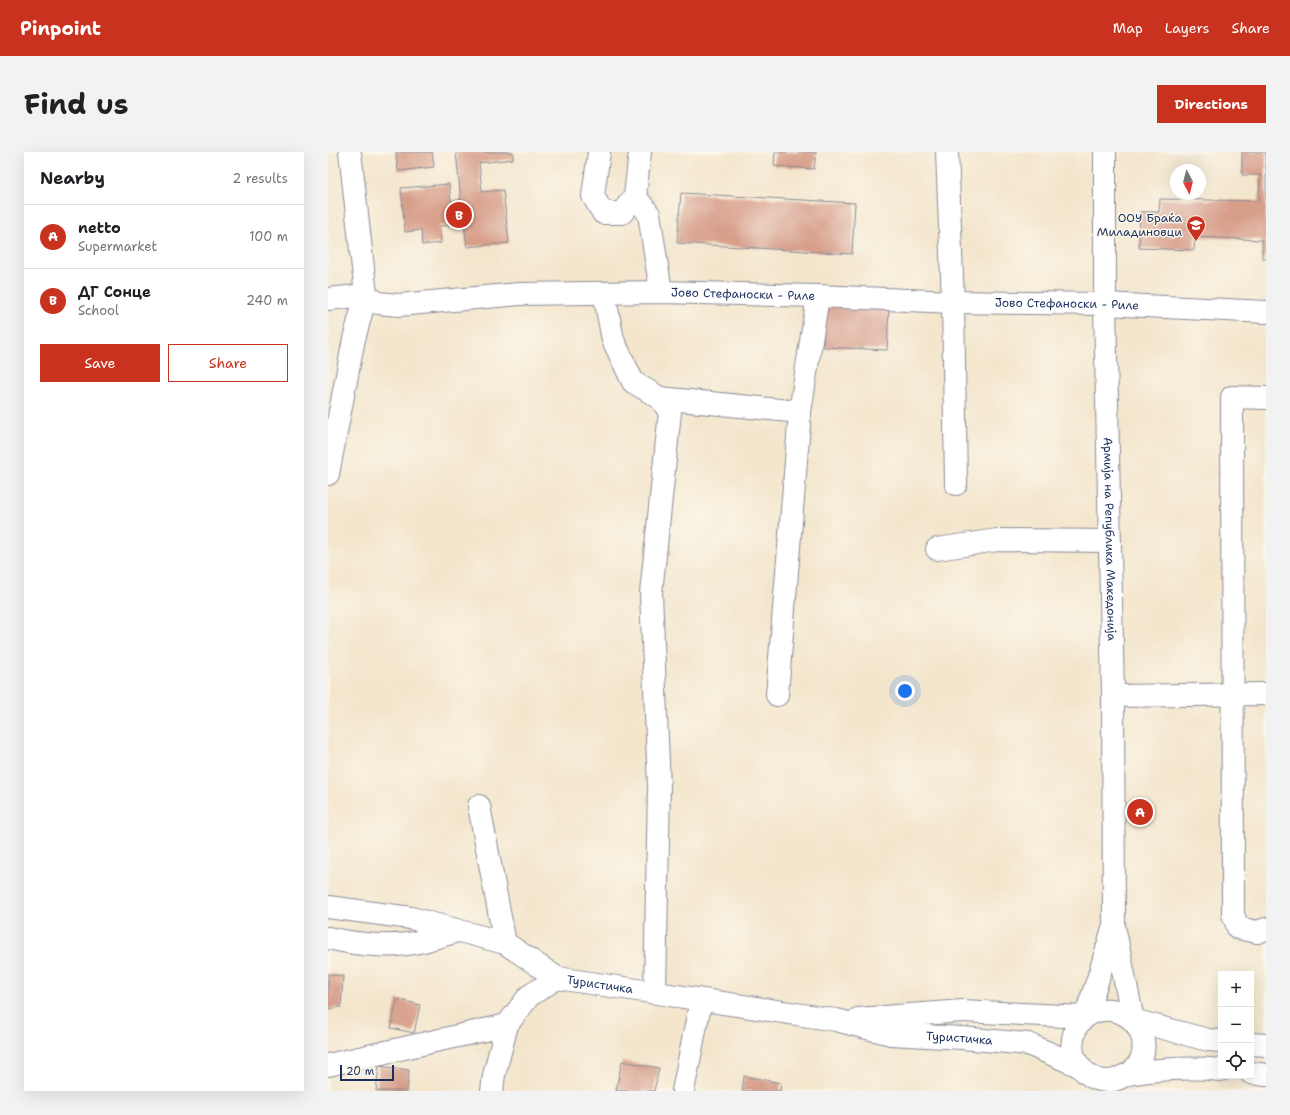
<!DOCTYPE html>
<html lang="en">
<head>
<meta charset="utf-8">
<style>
	body { margin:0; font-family:"Shantell Sans",sans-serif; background:#f2f2f2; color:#202124 }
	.controls { position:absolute; right:12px; bottom:12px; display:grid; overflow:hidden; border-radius:0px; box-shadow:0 4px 16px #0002 }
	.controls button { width:36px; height:36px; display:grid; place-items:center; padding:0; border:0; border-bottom:1px solid #e0e0e0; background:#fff; color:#202124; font:20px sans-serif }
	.compass { position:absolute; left:842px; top:12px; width:36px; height:36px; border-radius:50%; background:#fff; box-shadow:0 4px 16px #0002; rotate:173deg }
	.scale { position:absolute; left:12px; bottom:10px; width:54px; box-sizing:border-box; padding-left:4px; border:2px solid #1b2f5e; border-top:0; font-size:11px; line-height:14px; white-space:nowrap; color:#1b2f5e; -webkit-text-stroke:3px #fbf7ec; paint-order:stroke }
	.you { position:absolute; left:577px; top:539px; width:14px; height:14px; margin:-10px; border:3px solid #fff; border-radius:50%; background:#1a73e8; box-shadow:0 0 0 6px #1a73e833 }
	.badge { display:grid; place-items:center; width:26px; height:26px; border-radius:50%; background:#c8321e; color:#fff; font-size:13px; font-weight:700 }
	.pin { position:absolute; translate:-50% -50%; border:2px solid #fff; box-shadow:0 1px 4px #0006 }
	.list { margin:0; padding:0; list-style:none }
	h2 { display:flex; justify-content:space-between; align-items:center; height:52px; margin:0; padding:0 16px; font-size:17px }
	h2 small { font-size:13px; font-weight:400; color:#757577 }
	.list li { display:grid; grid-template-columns:26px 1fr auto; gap:12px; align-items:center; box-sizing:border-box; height:64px; padding:0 16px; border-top:1px solid #e0e0e0 }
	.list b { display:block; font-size:15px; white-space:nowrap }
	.list p { margin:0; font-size:13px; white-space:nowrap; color:#757577 }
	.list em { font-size:13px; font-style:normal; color:#757577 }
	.actions { display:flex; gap:8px; padding:12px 16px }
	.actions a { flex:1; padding:9px 0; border:1px solid #c8321e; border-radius:0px; text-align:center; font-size:14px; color:#c8321e }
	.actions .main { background:#c8321e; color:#fff }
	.icon { flex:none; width:22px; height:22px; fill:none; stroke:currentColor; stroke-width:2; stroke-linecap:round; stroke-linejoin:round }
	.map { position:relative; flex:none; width:938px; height:939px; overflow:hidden; border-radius:0px }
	header { display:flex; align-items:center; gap:24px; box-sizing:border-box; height:56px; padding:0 20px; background:#c8321e; color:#fff }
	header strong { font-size:19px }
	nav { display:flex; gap:22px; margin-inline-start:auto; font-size:14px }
	.intro { display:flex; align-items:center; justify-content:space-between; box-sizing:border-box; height:96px; padding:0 24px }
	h1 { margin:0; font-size:28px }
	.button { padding:10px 18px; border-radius:0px; background:#c8321e; color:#fff; font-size:14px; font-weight:700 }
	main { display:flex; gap:24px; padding:0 24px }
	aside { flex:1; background:#fff; border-radius:0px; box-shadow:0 4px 16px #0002 }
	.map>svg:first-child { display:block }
	.building { fill:#d79e8a }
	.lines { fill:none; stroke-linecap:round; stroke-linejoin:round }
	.minor-casing { stroke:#888a96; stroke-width:24 }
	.minor { stroke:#fff; stroke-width:22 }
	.labels { text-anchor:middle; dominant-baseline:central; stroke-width:3; stroke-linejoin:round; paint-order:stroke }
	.poi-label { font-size:12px; fill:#1b2f5e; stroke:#fbf7ec; text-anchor:end }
	.street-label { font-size:12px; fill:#1b2f5e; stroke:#fbf7ec }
</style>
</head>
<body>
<header>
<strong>Pinpoint</strong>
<nav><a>Map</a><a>Layers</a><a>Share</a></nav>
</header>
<div class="intro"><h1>Find us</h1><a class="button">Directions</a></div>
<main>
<aside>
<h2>Nearby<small>2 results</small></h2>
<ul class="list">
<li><span class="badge">A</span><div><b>netto</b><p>Supermarket</p></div><em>100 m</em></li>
<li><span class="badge">B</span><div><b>ДГ Сонце</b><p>School</p></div><em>240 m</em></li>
</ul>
<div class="actions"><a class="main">Save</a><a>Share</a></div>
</aside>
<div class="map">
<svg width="938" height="939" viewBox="0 0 938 939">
	<rect width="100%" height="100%" fill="#fbf7ec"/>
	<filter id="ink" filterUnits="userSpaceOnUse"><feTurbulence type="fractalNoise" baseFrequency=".025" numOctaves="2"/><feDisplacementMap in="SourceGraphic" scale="8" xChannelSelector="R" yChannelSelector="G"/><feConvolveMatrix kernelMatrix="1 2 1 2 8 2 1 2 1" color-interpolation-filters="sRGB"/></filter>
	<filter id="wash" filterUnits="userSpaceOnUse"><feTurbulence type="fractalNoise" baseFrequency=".012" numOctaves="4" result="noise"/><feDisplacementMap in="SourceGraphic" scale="16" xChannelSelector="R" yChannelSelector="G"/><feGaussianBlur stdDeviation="0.9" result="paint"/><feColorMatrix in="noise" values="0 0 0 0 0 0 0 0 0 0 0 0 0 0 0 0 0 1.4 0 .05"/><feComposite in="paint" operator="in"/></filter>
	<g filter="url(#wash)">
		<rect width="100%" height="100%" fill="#f4e6cd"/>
		<g id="blocks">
			<path class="building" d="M68,0h36l2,15 -36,4z
				M128,0h57v7l-34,4 3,29 21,-2 6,53 -42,4 -3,-23 -25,2 2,17 -19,2 -1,-15 -16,2 -4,-44 48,-4 2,17 10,-1z
				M447,0h41l-2,17 -40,-3z
				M914,0h24v106h-4v-18l-67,-3 -1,13 -55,-2 1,-36h19l1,-13 99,2 1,-26h-18z
				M353,41l174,10 -3,51 -175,-11z
				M497,154l64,3 -2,41 -64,-3z
				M0,822l15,2 -2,31 -13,2z
				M69,847l23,6 -6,28 -23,-5z
				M294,909l37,7 -5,23h-38z
				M51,914l30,4 -2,21h-31z
				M416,924l37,7 -1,8h-38z"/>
		</g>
	</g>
	<g filter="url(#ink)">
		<use href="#blocks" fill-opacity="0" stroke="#888a96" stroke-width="1"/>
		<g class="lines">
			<defs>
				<g id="minor">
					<path id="s1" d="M22,0l16,143 12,8 21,2 120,-11 142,-2 157,4 135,6 152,2 161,8"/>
					<path d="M271,0l-6,44 10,17h19l13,-17 5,-44"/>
					<path d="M619,0l6,150 3,182"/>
					<path id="s2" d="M777,0v152l8,392 1,230 19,94 75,20 13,1"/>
					<path d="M307,44l14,18 12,78"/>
					<path d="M276,141l9,47 20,42 27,16 10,14 -19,181 8,194 -4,205"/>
					<path d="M0,147l38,-4 -12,44 -26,135"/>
					<path d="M332,246l140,14"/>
					<path d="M938,246l-34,-1 1,517 5,14 19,4 9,-3"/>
					<path d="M609,397l60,-9 113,1"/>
					<path d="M449,543l23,-283 18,-116"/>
					<path d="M785,544l153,-2"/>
					<path d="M151,654l26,137"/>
					<path id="s3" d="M0,755l83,11 94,25 52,35 279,42 55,14 71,4 66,6 51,22"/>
					<path d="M0,786c31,7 63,11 95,3 12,-3 23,-7 35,-10"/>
					<path d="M530,867l104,-8 123,6 13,-38 15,-51"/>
					<path d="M923,892l15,1"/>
					<path d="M0,913l179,-40"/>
					<path d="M803,921c5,-6 11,-12 12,-20 5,-30 -26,-53 -53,-39 -5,3 -10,7 -13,12 -4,9 -6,17 -4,27 4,15 18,28 35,28 10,0 16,-7 25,-8 29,-4 59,-6 88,-3"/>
					<path d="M923,921l15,2"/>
					<path d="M164,939l2,-16 13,-50 22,-29 28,-18"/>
					<path d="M355,939l18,-91"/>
				</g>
			</defs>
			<use href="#minor" class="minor-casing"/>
			<use href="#minor" class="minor"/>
		</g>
	</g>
	<defs>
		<symbol id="school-pin" viewBox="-11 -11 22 30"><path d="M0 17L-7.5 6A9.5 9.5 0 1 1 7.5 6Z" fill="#c8321e" stroke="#fbf7ec"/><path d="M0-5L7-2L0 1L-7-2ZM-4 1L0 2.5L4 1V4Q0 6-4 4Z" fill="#fff"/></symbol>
	</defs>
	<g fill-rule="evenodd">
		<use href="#school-pin" x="857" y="62" width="22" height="30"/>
	</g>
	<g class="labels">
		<g class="poi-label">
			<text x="854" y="66">ООУ Браќа<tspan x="854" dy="14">Миладиновци</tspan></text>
		</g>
		<g class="street-label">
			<text stroke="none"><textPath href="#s1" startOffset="524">Јово Стефаноски - Риле</textPath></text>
			<text stroke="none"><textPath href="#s1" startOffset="848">Јово Стефаноски - Риле</textPath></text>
			<text stroke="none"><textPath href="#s2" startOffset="387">Армија на Република Македонија</textPath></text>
			<text stroke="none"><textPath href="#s3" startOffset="287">Туристичка</textPath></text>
			<text stroke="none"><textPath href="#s3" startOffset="651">Туристичка</textPath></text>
		</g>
	</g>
</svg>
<div class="controls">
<button>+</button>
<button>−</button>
<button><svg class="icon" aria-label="locate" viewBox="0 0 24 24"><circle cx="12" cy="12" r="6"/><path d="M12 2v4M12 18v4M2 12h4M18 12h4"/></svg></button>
</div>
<svg class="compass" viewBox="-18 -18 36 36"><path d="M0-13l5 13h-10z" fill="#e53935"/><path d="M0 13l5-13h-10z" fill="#757577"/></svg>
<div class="scale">20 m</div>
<div class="you"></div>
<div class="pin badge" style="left:812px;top:660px">A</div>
<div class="pin badge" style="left:131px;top:63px">B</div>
</div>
</main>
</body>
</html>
